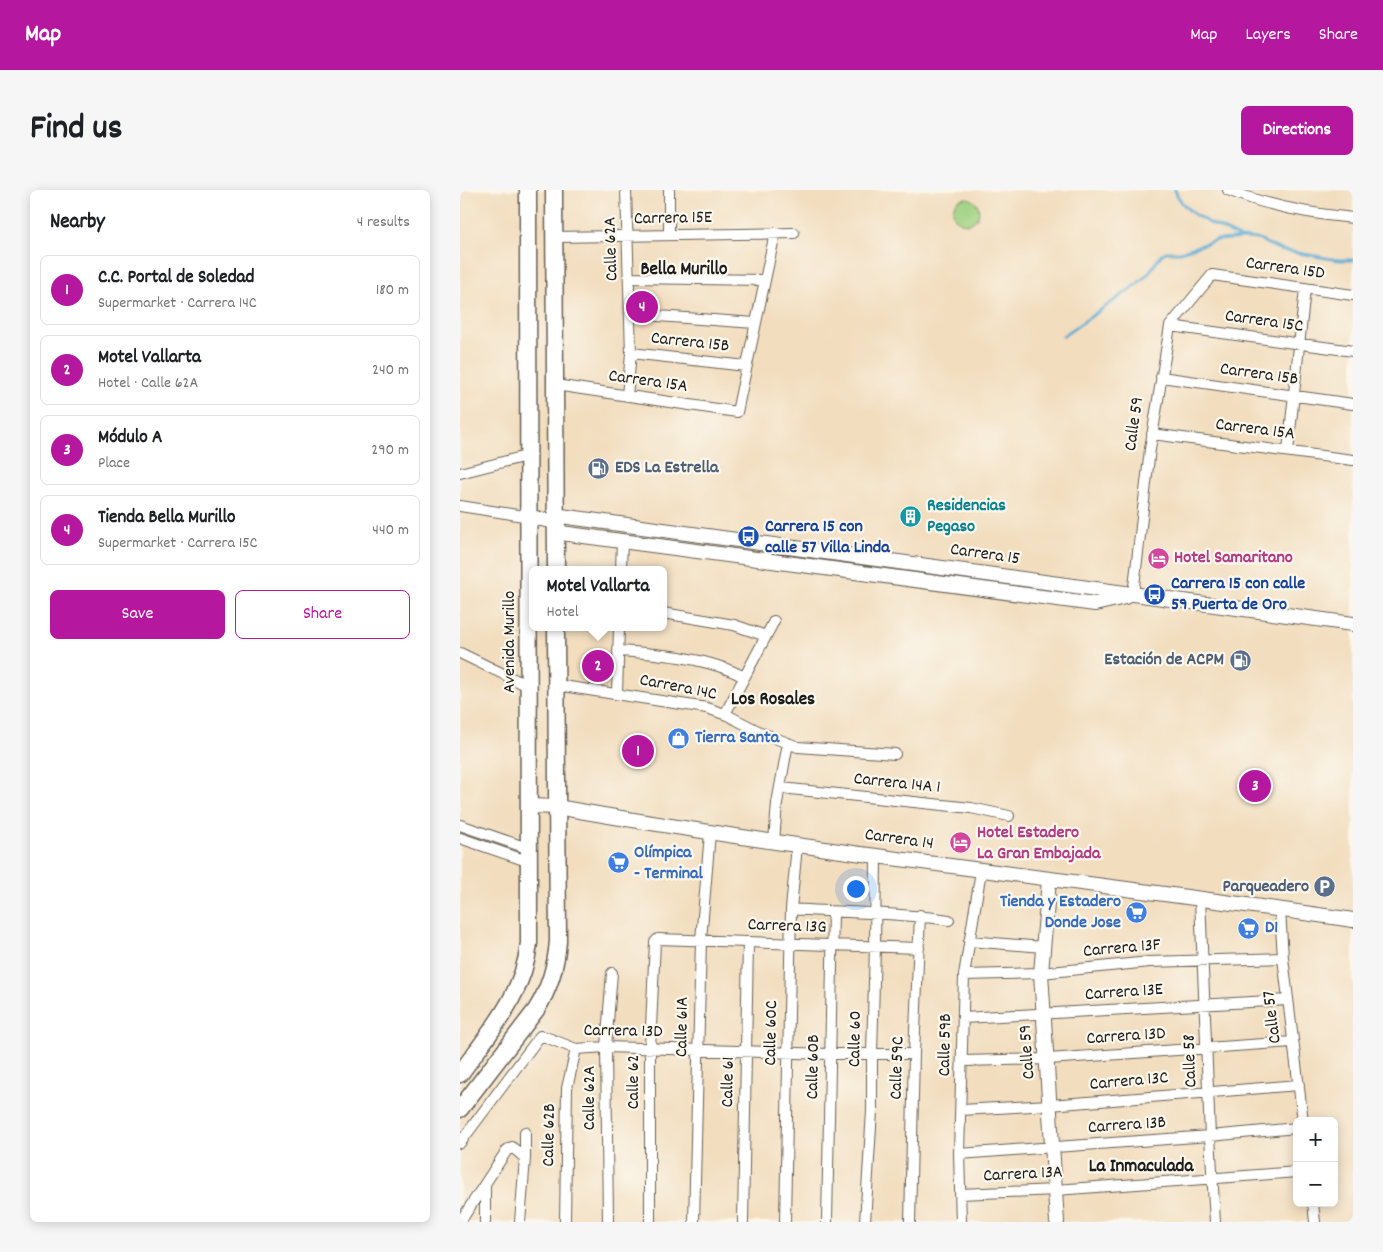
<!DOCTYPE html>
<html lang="en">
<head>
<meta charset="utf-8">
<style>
	body { margin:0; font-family:Dekko,sans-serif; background:#f6f6f6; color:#202124 }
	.controls { position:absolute; right:15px; bottom:15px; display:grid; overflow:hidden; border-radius:8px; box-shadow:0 2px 12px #0003 }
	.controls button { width:45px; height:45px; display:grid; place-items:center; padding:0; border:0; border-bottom:1px solid #e0e0e0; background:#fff; color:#202124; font:25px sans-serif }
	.you { position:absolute; left:395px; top:698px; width:18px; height:18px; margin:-12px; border:4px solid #fff; border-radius:50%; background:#1a73e8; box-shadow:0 0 0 8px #1a73e833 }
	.badge { display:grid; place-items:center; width:32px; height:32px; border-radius:50%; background:#b5179e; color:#fff; font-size:16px; font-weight:700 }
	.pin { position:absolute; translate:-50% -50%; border:2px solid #fff; box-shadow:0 1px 5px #0006 }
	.popup { position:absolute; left:69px; top:376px; width:138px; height:65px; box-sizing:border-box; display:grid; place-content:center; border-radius:8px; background:#fff; filter:drop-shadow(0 1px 4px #0005); font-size:16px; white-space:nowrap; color:#757577 }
	.popup b { font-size:19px; color:#202124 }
	.popup::after { content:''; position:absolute; left:50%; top:100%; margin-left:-10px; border:10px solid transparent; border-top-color:#fff }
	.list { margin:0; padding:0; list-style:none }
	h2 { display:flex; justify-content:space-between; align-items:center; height:65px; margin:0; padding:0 20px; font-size:21px }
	h2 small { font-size:16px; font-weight:400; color:#757577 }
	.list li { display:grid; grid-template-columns:32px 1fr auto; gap:15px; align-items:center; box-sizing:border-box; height:70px; margin:0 10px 10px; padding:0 10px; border:1px solid #e0e0e0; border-radius:8px }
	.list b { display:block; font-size:19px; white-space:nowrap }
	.list p { margin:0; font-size:16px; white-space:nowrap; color:#757577 }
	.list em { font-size:16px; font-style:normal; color:#757577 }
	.actions { display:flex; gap:10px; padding:15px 20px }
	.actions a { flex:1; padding:11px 0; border:1px solid #b5179e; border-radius:8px; text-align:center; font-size:18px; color:#b5179e }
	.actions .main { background:#b5179e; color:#fff }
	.map { position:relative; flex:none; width:893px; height:1032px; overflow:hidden; border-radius:8px }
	header { display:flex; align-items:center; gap:30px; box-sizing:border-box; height:70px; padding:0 25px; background:#b5179e; color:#fff }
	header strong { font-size:24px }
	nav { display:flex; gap:28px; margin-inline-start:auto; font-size:18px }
	.intro { display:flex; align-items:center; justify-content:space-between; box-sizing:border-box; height:120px; padding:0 30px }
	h1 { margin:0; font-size:35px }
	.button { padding:12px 22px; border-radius:8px; background:#b5179e; color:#fff; font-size:18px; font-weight:700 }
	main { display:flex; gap:30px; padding:0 30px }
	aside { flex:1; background:#fff; border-radius:8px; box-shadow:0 2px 12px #0003 }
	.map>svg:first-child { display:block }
	.green { fill:#9ed07f; stroke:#5d764e }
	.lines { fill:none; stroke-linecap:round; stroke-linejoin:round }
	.stream { stroke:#56a9d1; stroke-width:3 }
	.street-casing { stroke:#676055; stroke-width:12 }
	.secondary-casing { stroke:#676055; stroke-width:16 }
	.primary-casing { stroke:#676055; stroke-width:19 }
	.street { stroke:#fff; stroke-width:10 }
	.secondary { stroke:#fff; stroke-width:14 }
	.primary { stroke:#fff; stroke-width:16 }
	.labels { text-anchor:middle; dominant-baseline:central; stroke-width:4.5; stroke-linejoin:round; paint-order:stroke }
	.street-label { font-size:18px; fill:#1c1c1c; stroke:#fbf7ec }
	.service-label { font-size:18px; font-weight:bold; fill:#4e5e75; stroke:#fbf7ec; text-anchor:end }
	.culture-label { font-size:18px; font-weight:bold; fill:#0d838f; stroke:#fbf7ec; text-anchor:start }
	.transit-label { font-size:18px; font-weight:bold; fill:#164399; stroke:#fbf7ec; text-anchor:start }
	.hotel-label { font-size:18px; font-weight:bold; fill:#b23c85; stroke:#fbf7ec; text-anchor:start }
	.shop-label { font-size:18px; font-weight:bold; fill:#366cbe; stroke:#fbf7ec; text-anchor:start }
	.neighbourhood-label { font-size:19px; font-weight:bold; fill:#1c1c1c; stroke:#fbf7ec }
</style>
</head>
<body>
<header>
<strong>Map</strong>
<nav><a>Map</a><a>Layers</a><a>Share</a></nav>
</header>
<div class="intro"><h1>Find us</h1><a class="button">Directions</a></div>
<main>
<aside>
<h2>Nearby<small>4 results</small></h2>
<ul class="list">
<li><span class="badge">1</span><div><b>C.C. Portal de Soledad</b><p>Supermarket · Carrera 14C</p></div><em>180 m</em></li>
<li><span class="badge">2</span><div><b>Motel Vallarta</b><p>Hotel · Calle 62A</p></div><em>240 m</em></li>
<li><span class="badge">3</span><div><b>Módulo A</b><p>Place</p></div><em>290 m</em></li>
<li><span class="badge">4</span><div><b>Tienda Bella Murillo</b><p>Supermarket · Carrera 15C</p></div><em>440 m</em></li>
</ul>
<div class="actions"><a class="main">Save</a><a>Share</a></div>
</aside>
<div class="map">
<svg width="893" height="1032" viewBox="0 0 893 1032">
	<rect width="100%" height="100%" fill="#fbf7ec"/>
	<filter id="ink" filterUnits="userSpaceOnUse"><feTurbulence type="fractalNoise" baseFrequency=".02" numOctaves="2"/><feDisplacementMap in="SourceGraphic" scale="10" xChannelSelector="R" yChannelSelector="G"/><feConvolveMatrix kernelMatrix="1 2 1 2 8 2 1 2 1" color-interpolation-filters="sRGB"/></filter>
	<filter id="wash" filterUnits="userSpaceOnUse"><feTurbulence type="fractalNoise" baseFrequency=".0096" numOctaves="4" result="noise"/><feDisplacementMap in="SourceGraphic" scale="20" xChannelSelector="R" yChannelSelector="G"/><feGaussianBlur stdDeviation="1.12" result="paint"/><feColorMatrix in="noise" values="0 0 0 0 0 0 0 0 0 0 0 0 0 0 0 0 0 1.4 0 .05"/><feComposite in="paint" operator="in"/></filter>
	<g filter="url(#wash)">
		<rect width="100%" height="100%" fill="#f2ddbe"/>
		<path class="green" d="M493 21a13 13 0 1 1 26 0a13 13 0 1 1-26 0Z"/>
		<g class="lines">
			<path class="stream" d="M715,0c9,27 44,36 66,48
				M603,146l72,-50 13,-12 14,-20 4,-2h14l37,-12 30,-2 10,1 24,11 57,10h15"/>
		</g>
	</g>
	<g filter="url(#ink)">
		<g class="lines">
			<defs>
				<path id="street" d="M166,0l5,163 -4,43
					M768,0c39,16 83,24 125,28
					M209,45v-45
					M94,47l240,-4
					M169,88l136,2
					M170,124l125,9
					M710,136l183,25
					M171,163l115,13
					M701,187l192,27
					M95,195l182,27 38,-179
					M692,244l201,26
					M828,261l17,-162
					M0,283l70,-18
					M0,316l70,11
					M161,380l1,-29
					M673,405l17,-146 20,-123 42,-51 141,20
					M203,423l71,12 32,11
					M158,461c40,3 90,6 126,26
					M0,463l70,34
					M96,495l151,23 20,7 35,18 36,14 97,7
					M157,504l2,-67
					M265,524l49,-93
					M321,598l190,20 38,8
					M0,635l70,24
					M0,648l70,24
					M314,652l3,-39 11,-60
					M740,709l10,237 5,86
					M331,719c52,4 106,3 158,11
					M820,720l3,48 20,163
					M509,751l74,6
					M504,785l77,-2 108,-11 134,-4
					M503,828l325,-18
					M503,871l85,-2 244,-17
					M501,920l89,-5 249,-20
					M0,953l80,-107h3l33,13 30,-2 224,7h84
					M499,964l251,-18 87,-8
					M500,1004l96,-4 241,-18
					M853,1013l2,19
					M0,1032l47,-72 5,-3 13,11
					M25,1032v-37
					M60,1032l5,-64v-26
					M105,1032l2,-134 9,-39
					M148,1032l-2,-175 6,-74
					M190,1032v-174l5,-106 3,-3 261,9
					M234,1032l7,-282 9,-107
					M283,1032l5,-280
					M325,1032l6,-313 6,-64
					M367,1032l6,-310
					M405,1032l7,-111v-57l3,-108 1,-90
					M450,1032l4,-168 6,-139
					M501,1032l-2,-68 5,-179 17,-104"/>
				<path id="secondary" d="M70,327l26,5
					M96,332l5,-6 792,108
					M96,332l5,11 534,71 30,-7
					M70,616l27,1c264,47 531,74 796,113
					M589,690l-8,93 16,249"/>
				<path id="primary" d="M94,0l2,380
					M0,884c29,-41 64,-79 69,-131l-1,-753
					M0,919l76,-99c14,-22 20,-43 22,-69l-2,-314"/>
			</defs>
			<use href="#street" class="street-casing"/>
			<use href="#secondary" class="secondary-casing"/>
			<use href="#primary" class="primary-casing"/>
			<use href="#street" class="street"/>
			<use href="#secondary" class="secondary"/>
			<use href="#primary" class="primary"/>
		</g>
	</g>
	<defs>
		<symbol id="fuel-disc" viewBox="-11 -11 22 22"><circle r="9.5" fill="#5c6f8a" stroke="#fbf7ec"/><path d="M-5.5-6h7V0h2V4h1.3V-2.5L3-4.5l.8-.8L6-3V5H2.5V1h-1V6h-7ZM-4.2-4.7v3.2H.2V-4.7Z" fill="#fff"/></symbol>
		<symbol id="building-disc" viewBox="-11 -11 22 22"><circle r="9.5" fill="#0f9aa8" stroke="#fbf7ec"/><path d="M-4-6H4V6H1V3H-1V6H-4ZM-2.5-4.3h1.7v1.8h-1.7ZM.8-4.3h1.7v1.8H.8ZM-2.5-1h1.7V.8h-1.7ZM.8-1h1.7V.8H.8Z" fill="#fff"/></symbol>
		<symbol id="bus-disc" viewBox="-11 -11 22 22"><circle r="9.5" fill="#1a4fb4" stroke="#fbf7ec"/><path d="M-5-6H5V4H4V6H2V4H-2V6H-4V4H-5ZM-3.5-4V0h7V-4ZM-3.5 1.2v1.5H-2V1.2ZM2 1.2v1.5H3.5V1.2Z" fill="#fff"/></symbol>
		<symbol id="hotel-disc" viewBox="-11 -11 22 22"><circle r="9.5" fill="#d1479c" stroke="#fbf7ec"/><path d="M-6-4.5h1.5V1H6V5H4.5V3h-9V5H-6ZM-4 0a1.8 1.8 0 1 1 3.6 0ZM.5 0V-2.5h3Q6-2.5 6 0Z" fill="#fff"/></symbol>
		<symbol id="shop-disc" viewBox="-11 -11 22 22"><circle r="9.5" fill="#3f7fe0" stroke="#fbf7ec"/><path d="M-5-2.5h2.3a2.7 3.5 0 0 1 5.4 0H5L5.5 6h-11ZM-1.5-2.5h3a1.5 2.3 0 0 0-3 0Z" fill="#fff"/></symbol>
		<symbol id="supermarket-disc" viewBox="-11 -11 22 22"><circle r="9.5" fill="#3f7fe0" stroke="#fbf7ec"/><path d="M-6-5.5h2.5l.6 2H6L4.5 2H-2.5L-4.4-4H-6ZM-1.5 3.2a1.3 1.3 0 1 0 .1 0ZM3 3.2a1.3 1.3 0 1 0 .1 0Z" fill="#fff"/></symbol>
		<symbol id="parking-disc" viewBox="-11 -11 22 22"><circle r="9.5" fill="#5c6f8a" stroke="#fbf7ec"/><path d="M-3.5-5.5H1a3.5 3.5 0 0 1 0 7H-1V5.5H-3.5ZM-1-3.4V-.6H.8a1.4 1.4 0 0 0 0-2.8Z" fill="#fff"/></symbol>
	</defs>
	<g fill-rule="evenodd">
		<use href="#fuel-disc" x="126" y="266" width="25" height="25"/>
		<use href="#building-disc" x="438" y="314" width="25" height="25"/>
		<use href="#bus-disc" x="276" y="334" width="25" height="25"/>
		<use href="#hotel-disc" x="686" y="356" width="25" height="25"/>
		<use href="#bus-disc" x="682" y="392" width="25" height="25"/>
		<use href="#fuel-disc" x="768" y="458" width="25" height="25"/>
		<use href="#shop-disc" x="206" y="536" width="25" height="25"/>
		<use href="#hotel-disc" x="488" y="640" width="25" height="25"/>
		<use href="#supermarket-disc" x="146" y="660" width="25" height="25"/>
		<use href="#parking-disc" x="852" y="684" width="25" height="25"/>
		<use href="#supermarket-disc" x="664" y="710" width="25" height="25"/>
		<use href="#supermarket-disc" x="776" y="726" width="25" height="25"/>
	</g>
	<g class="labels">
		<g class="street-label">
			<text transform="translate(213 29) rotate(-1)">Carrera 15E</text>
			<text transform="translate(152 59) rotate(-92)">Calle 62A</text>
			<text transform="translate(825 79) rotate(8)">Carrera 15D</text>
			<text transform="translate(804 132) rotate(8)">Carrera 15C</text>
			<text transform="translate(230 153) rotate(6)">Carrera 15B</text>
			<text transform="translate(799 185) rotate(8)">Carrera 15B</text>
			<text transform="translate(188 192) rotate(8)">Carrera 15A</text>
			<text transform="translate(675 234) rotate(-82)">Calle 59</text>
			<text transform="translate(795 240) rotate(7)">Carrera 15A</text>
			<text transform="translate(525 365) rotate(8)">Carrera 15</text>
			<text transform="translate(50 452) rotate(-90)">Avenida Murillo</text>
			<text transform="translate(218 498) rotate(11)">Carrera 14C</text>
			<text transform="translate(437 594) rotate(6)">Carrera 14A 1</text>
			<text transform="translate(439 650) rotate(8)">Carrera 14</text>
			<text transform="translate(327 737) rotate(2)">Carrera 13G</text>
			<text transform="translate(662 759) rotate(-5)">Carrera 13F</text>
			<text transform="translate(664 803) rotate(-4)">Carrera 13E</text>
			<text transform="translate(813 827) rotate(-97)">Calle 57</text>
			<text transform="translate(223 837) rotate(-89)">Calle 61A</text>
			<text transform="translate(163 842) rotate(1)">Carrera 13D</text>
			<text transform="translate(312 843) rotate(-89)">Calle 60C</text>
			<text transform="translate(666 847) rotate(-4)">Carrera 13D</text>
			<text transform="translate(396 849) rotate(-89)">Calle 60</text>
			<text transform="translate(486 855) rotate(-89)">Calle 59B</text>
			<text transform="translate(568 862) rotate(-94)">Calle 59</text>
			<text transform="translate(731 871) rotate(-92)">Calle 58</text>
			<text transform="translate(354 877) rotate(-89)">Calle 60B</text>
			<text transform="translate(438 878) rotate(-88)">Calle 59C</text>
			<text transform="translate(174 892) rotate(-90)">Calle 62</text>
			<text transform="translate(269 892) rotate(-89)">Calle 61</text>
			<text transform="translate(669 892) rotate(-5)">Carrera 13C</text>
			<text transform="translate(130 908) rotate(-90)">Calle 62A</text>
			<text transform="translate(667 936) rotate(-4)">Carrera 13B</text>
			<text transform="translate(90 945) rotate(-89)">Calle 62B</text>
			<text transform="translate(563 985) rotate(-3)">Carrera 13A</text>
		</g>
		<g class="service-label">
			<text x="155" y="278" text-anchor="start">EDS La Estrella</text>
			<text x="764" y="470">Estación de ACPM</text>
			<text x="849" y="697">Parqueadero</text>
		</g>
		<g class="culture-label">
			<text x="467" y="316">Residencias<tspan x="467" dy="21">Pegaso</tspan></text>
		</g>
		<g class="transit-label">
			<text x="305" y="337">Carrera 15 con<tspan x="305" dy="21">calle 57 Villa Linda</tspan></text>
			<text x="711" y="394">Carrera 15 con calle<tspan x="711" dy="21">59 Puerta de Oro</tspan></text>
		</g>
		<g class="hotel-label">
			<text x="714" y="368">Hotel Samaritano</text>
			<text x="517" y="643">Hotel Estadero<tspan x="517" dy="21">La Gran Embajada</tspan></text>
		</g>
		<g class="shop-label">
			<text x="235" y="548">Tierra Santa</text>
			<text x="174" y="663">Olímpica<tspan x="174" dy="21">- Terminal</tspan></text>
			<text x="661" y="712" text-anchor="end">Tienda y Estadero<tspan x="661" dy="21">Donde Jose</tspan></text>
			<text x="805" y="738">D1</text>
		</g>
		<g class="neighbourhood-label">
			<text x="224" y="80">Bella Murillo</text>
			<text x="313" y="510">Los Rosales</text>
			<text x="681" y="977">La Inmaculada</text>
		</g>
	</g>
</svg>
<div class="controls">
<button>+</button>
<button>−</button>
</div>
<div class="you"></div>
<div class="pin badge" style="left:178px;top:561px">1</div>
<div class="pin badge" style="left:138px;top:476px">2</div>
<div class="popup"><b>Motel Vallarta</b>Hotel</div>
<div class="pin badge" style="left:795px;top:596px">3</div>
<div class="pin badge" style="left:182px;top:117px">4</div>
</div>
</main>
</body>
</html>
